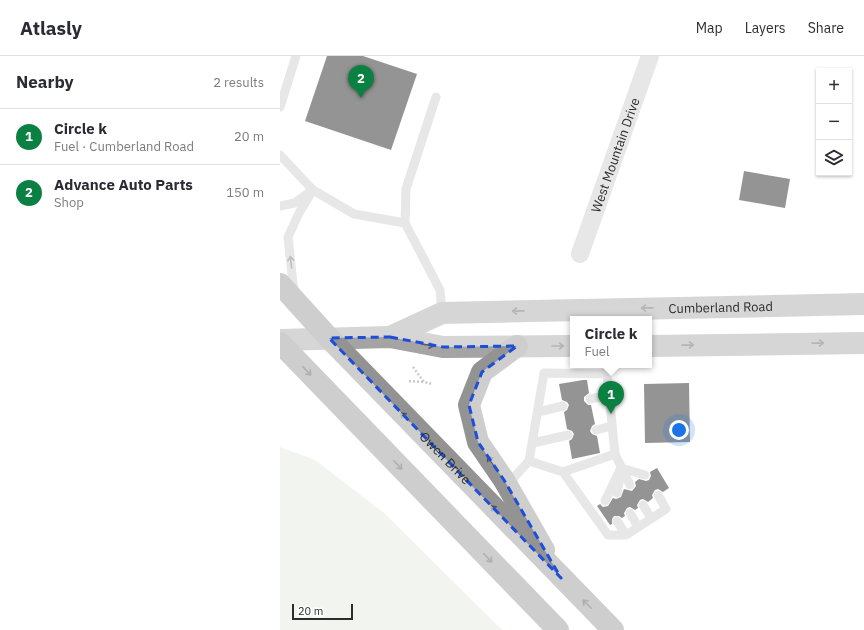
<!DOCTYPE html>
<html lang="en">
<head>
<meta charset="utf-8">
<style>
	body { margin:0; font-family:"IBM Plex Sans",sans-serif; background:#f7f7f7; color:#2b2b33 }
	.controls { position:absolute; right:12px; top:12px; display:grid; overflow:hidden; border-radius:0px; box-shadow:0 1px 3px #0004 }
	.controls button { width:36px; height:36px; display:grid; place-items:center; padding:0; border:0; border-bottom:1px solid #e1e1e2; background:#fff; color:#2b2b33; font:20px sans-serif }
	.scale { position:absolute; left:12px; bottom:10px; width:61px; box-sizing:border-box; padding-left:4px; border:2px solid #2c2c2c; border-top:0; font-size:11px; line-height:14px; white-space:nowrap; color:#2c2c2c; -webkit-text-stroke:3px #fff; paint-order:stroke }
	.you { position:absolute; left:399px; top:374px; width:14px; height:14px; margin:-10px; border:3px solid #fff; border-radius:50%; background:#1a73e8; box-shadow:0 0 0 6px #1a73e833 }
	.badge { display:grid; place-items:center; width:26px; height:26px; border-radius:50%; background:#0b8043; color:#fff; font-size:13px; font-weight:700 }
	.pin { position:absolute; translate:-50% -33px; filter:drop-shadow(0 1px 2px #0008) }
	.pin::after { content:''; position:absolute; top:21px; width:14px; height:12px; background:inherit; clip-path:polygon(0 0,100% 0,50% 100%) }
	.popup { position:absolute; left:290px; top:260px; width:82px; height:52px; box-sizing:border-box; display:grid; place-content:center; border-radius:0px; background:#fff; filter:drop-shadow(0 1px 3px #0005); font-size:13px; white-space:nowrap; color:#7c7c81 }
	.popup b { font-size:15px; color:#2b2b33 }
	.popup::after { content:''; position:absolute; left:50%; top:100%; margin-left:-8px; border:8px solid transparent; border-top-color:#fff }
	.list { margin:0; padding:0; list-style:none }
	h2 { display:flex; justify-content:space-between; align-items:center; height:52px; margin:0; padding:0 16px; font-size:17px }
	h2 small { font-size:13px; font-weight:400; color:#7c7c81 }
	.list li { display:grid; grid-template-columns:26px 1fr auto; gap:12px; align-items:center; box-sizing:border-box; height:56px; padding:0 16px; border-top:1px solid #e1e1e2 }
	.list b { display:block; font-size:15px; white-space:nowrap }
	.list p { margin:0; font-size:13px; white-space:nowrap; color:#7c7c81 }
	.list em { font-size:13px; font-style:normal; color:#7c7c81 }
	.icon { flex:none; width:22px; height:22px; fill:none; stroke:currentColor; stroke-width:2; stroke-linecap:round; stroke-linejoin:round }
	.map { position:relative; flex:none; width:584px; height:574px; overflow:hidden }
	header { display:flex; align-items:center; gap:24px; box-sizing:border-box; height:56px; padding:0 20px; background:#fff; border-bottom:1px solid #e1e1e2 }
	header strong { font-size:19px }
	nav { display:flex; gap:22px; margin-inline-start:auto; font-size:14px }
	main { display:flex }
	aside { flex:1; background:#fff }
	.map>svg:first-child { display:block }
	.green { fill:#e2e9db }
	.building { fill:#131313 }
	.lines { fill:none; stroke-linecap:round; stroke-linejoin:round }
	.path { stroke:#c9c9c9; stroke-width:2.5; stroke-dasharray:2 2; stroke-linecap:butt }
	.lane { stroke:#c9c9c9; stroke-width:9 }
	.street { stroke:#c9c9c9; stroke-width:18 }
	.primary { stroke:#a4a4a4; stroke-width:22 }
	.highway { stroke:#939393; stroke-width:22 }
	.oneway { stroke:#737373 }
	.oneway2 { stroke:#5c5c5c }
	.oneway3 { stroke:#505050 }
	.marked { fill:none; stroke:#1d4ed8; stroke-width:3; stroke-dasharray:8 5; stroke-linejoin:round }
	.labels { text-anchor:middle; dominant-baseline:central; stroke-width:4; stroke-linejoin:round; paint-order:stroke }
	.street-label { font-size:13px; fill:#2c2c2c; stroke:#fff }
</style>
</head>
<body>
<header>
<strong>Atlasly</strong>
<nav><a>Map</a><a>Layers</a><a>Share</a></nav>
</header>
<main>
<aside>
<h2>Nearby<small>2 results</small></h2>
<ul class="list">
<li><span class="badge">1</span><div><b>Circle k</b><p>Fuel · Cumberland Road</p></div><em>20 m</em></li>
<li><span class="badge">2</span><div><b>Advance Auto Parts</b><p>Shop</p></div><em>150 m</em></li>
</ul>
</aside>
<div class="map">
<svg width="584" height="574" viewBox="0 0 584 574">
	<rect width="100%" height="100%" fill="#fff"/>
	<path class="green" d="M0,391l35,13 69,53 118,117h-222z"/>
	<path class="building" d="M47,0h36l54,18 -26,76 -86,-29z
		M464,115l46,8 -5,29 -46,-8z
		M303,324h4l2,13 -5,4v4l4,4h3l4,19 -3,2 -2,5 2,3 5,2 3,17 -28,6 -3,-18 3,-2 2,-5 -2,-3 -5,-2 -3,-17 3,-2 2,-5 -2,-3 -5,-2 -3,-16z
		M409,327l1,59 -45,1 -1,-59z
		M377,412l12,20 -6,4 -5,-3 -3,1 -3,5 1,3 -5,4 -5,-3 -3,1 -3,5 1,3 -3,2 -5,-3 -3,1 -3,5 1,3 -3,2 -3,-2h-5l-2,3v5l-2,1 -13,-19 3,-2 3,3 5,-1 5,-8 3,1 5,-2 3,-8 8,2 4,-5 -1,-4 4,-3 7,2 3,-1 2,-4 -1,-4z"/>
	<g class="lines">
		<path class="path" d="M133,311l11,15 9,2
			M129,325l15,1"/>
		<path class="lane" d="M0,51l16,-51
			M0,99l33,35 41,24 51,9 35,67 2,23
			M0,150l15,-3 15,-11
			M125,167l1,-34 30,-92
			M14,237l-6,-56 11,-24 14,-23
			M310,343l19,-4
			M258,356l25,-6
			M316,374l16,-4
			M253,387l35,-8
			M335,398l15,31
			M249,405l34,11 52,-18 -8,-80
			M341,412l24,7
			M283,416l45,63h18l40,-26 -8,-14
			M227,429l22,-24 15,-88 63,1v-9
			M337,437l3,-16
			M325,445l16,-33
			M363,449l8,13
			M350,457l8,14
			M337,465l9,14"/>
		<path class="street" id="s1" d="M300,198l70,-198"/>
		<g class="primary">
			<path id="s2" d="M110,281l52,-24 422,-9"/>
			<path d="M0,284l110,-3 53,10 130,-1"/>
			<path d="M369,290l215,-3"/>
		</g>
		<g class="highway">
			<path id="s3" d="M0,228l49,54 284,292"/>
			<path d="M0,287l278,287"/>
			<path d="M237,290l-35,26 -13,33 9,37 26,38 40,70"/>
		</g>
	</g>
	<defs><path id="oneway-shaft" d="M-6 0H5M1.5-3L5.5 0L1.5 3" fill="none" stroke-width="1.6" stroke-linecap="round" stroke-linejoin="round"/></defs>
	<use class="oneway" href="#oneway-shaft" transform="translate(11 206) rotate(-96)"/>
	<g class="oneway2">
		<use href="#oneway-shaft" transform="translate(367 252) rotate(179)"/>
		<use href="#oneway-shaft" transform="translate(238 255) rotate(179)"/>
		<use href="#oneway-shaft" transform="translate(538 287) rotate(-1)"/>
		<use href="#oneway-shaft" transform="translate(148 289) rotate(11)"/>
		<use href="#oneway-shaft" transform="translate(408 289) rotate(-1)"/>
		<use href="#oneway-shaft" transform="translate(278 290)"/>
	</g>
	<g class="oneway3">
		<use href="#oneway-shaft" transform="translate(27 315) rotate(46)"/>
		<use href="#oneway-shaft" transform="translate(125 361) rotate(-134)"/>
		<use href="#oneway-shaft" transform="translate(211 405) rotate(-124)"/>
		<use href="#oneway-shaft" transform="translate(118 409) rotate(46)"/>
		<use href="#oneway-shaft" transform="translate(215 454) rotate(-134)"/>
		<use href="#oneway-shaft" transform="translate(208 502) rotate(46)"/>
		<use href="#oneway-shaft" transform="translate(307 548) rotate(-135)"/>
	</g>
	<path d="M0 0H584V574H0ZM110,281l53,10 74,-1 -35,26 -13,33 9,37 26,38 57,98 -232,-240z" fill="#fff" fill-opacity=".55" fill-rule="evenodd"/>
	<path class="marked" d="M110,281l53,10 74,-1 -35,26 -13,33 9,37 26,38 57,98 -232,-240z"/>
	<g class="labels">
		<g class="street-label">
			<text stroke="none"><textPath href="#s1" startOffset="105">West Mountain Drive</textPath></text>
			<text stroke="none"><textPath href="#s2" startOffset="336">Cumberland Road</textPath></text>
			<text stroke="none"><textPath href="#s3" startOffset="240">Owen Drive</textPath></text>
		</g>
	</g>
</svg>
<div class="controls">
<button>+</button>
<button>−</button>
<button><svg class="icon" aria-label="layers" viewBox="0 0 24 24"><path d="M12 4l9 5-9 5-9-5zM3 14l9 5 9-5"/></svg></button>
</div>
<div class="scale">20 m</div>
<div class="you"></div>
<div class="pin badge" style="left:331px;top:358px">1</div>
<div class="popup"><b>Circle k</b>Fuel</div>
<div class="pin badge" style="left:81px;top:42px">2</div>
</div>
</main>
</body>
</html>
